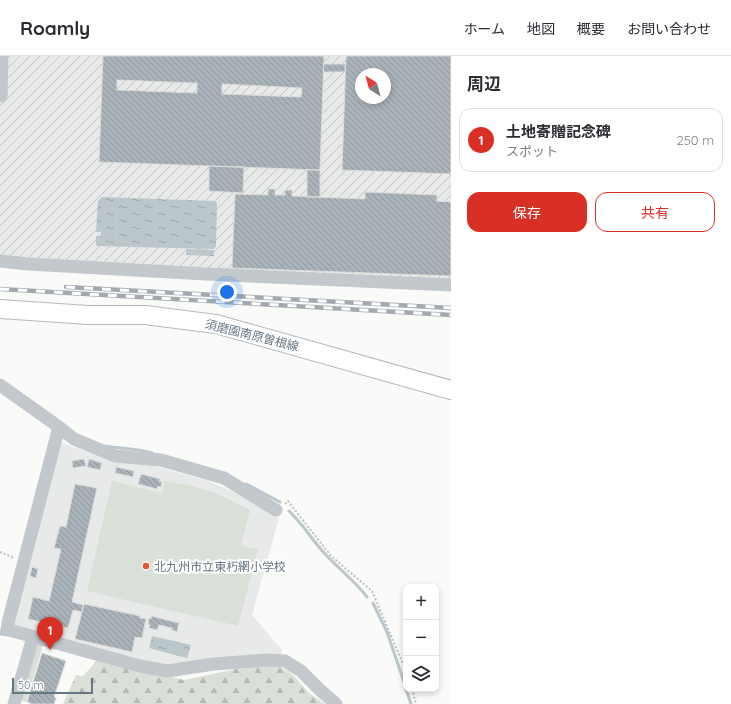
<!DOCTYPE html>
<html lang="ja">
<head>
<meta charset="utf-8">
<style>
	body { margin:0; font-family:Quicksand,"Noto Sans JP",sans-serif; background:#f2f2f3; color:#2b2b33 }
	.controls { position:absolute; right:12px; bottom:12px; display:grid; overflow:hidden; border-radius:8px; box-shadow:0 2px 6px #0003 }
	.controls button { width:36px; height:36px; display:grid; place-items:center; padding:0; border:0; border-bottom:1px solid #e1e1e2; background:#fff; color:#2b2b33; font:20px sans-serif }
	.compass { position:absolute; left:355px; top:12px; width:36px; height:36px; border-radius:50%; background:#fff; box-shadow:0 2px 6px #0003; rotate:324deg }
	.scale { position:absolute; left:12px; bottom:10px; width:81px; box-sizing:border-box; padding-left:4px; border:2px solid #657683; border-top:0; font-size:11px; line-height:14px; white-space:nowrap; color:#657683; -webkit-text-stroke:3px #fff; paint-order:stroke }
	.you { position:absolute; left:227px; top:236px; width:14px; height:14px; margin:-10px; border:3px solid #fff; border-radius:50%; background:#1a73e8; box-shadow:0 0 0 6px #1a73e833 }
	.badge { display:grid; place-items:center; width:26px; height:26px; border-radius:50%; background:#d93025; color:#fff; font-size:13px; font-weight:700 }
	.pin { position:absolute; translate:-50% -33px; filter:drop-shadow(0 1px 2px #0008) }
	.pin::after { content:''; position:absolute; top:21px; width:14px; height:12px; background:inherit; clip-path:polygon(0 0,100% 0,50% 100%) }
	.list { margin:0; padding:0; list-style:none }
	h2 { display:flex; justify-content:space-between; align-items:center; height:52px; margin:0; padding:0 16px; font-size:17px }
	h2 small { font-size:13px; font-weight:400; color:#7c7c81 }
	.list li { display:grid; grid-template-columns:26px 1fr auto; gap:12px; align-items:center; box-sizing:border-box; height:64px; margin:0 8px 8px; padding:0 8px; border:1px solid #e1e1e2; border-radius:12px }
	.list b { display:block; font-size:15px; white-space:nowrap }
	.list p { margin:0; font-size:13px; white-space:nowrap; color:#7c7c81 }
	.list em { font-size:13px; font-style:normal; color:#7c7c81 }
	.actions { display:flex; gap:8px; padding:12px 16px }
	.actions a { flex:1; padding:9px 0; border:1px solid #d93025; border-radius:12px; text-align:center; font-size:14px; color:#d93025 }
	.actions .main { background:#d93025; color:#fff }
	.icon { flex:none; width:22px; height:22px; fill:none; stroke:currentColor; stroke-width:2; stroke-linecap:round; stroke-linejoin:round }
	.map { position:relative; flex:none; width:451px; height:648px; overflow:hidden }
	header { display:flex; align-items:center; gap:24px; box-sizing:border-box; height:56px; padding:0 20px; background:#fff; border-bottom:1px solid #e1e1e2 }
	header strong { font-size:19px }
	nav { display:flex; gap:22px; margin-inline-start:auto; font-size:14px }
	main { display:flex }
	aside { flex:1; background:#fff }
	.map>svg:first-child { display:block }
	.built { fill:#e8e9e9 }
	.industrial { fill:url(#industrial-furrows); fill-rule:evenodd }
	.green { fill:#dadfd7 }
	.forest { fill:url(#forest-firs) }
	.water { fill:url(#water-ripples) }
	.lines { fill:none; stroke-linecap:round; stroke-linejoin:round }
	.stream { stroke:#bbc7cb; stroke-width:3 }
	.building { fill:url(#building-back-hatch); stroke:#dcdcda; fill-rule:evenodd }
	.secondary-casing { stroke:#b3babf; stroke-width:20 }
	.path { stroke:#bbbfc2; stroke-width:2; stroke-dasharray:2 2; stroke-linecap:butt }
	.street { stroke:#c3c8cc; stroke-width:13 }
	.secondary { stroke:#fff; stroke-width:18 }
	.rail-casing { stroke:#a2aab0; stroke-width:4.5 }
	.rail { stroke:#fff; stroke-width:3; stroke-dasharray:9; stroke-linecap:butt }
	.poi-dot { fill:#e4572e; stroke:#fff; stroke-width:1.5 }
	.labels { text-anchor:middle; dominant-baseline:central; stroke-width:4; stroke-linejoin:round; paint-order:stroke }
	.street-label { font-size:12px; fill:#657683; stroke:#fff }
	.poi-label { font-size:12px; fill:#657683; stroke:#fff; text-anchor:start }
</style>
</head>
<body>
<header>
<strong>Roamly</strong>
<nav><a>ホーム</a><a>地図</a><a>概要</a><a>お問い合わせ</a></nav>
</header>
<main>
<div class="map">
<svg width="451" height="648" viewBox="0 0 451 648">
	<defs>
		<pattern id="industrial-furrows" width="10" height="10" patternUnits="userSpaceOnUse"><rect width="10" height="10" fill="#e8e9e9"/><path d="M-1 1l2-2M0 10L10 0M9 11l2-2" fill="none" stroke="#c0c1c2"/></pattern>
		<pattern id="forest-firs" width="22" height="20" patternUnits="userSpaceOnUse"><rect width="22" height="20" fill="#dadfd7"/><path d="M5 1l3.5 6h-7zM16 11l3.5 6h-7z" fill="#b4b9b4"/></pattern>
		<pattern id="water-ripples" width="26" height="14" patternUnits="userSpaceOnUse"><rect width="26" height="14" fill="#bbc7cb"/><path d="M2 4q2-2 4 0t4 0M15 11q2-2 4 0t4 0" fill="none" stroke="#9ca6aa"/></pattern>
		<pattern id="building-back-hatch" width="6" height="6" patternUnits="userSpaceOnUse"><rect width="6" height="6" fill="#aab3b9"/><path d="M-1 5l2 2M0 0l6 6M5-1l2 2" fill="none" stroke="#8e969c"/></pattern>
	</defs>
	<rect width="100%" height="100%" fill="#fafaf8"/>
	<path class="built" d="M63,387l10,4 28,10 46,7 58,16 34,14 28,15 12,9 -27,97 30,35v8l-98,14 -170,-45 -2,-4 49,-179z"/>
	<path class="industrial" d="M2,0h449v226l-451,-22v-164zM361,18h24v24h-24z"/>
	<path class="green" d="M112,425l50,12 3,-12 23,4 26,7 36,18 -9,36 17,3 -20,77 -151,-35z
		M37,588l6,1 -17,57 -7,-2z"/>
	<path class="forest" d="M99,602l85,22 66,-14 24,-2 15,8 5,4 15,17 16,11h-262l13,-29 7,1z"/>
	<path class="water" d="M102,141l112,4 3,2 -1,43 -2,3 -117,-3 -1,-2v-8h5v-4h-5l2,-31z
		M186,193l28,1v6l-28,-1z
		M152,580l39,9 -4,13 -38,-10z"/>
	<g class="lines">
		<path class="stream" d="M106,390l6,1 27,3 13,3
			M246,428l34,18
			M289,455c15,14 24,31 38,45 13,14 28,25 40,41
			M373,547l14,29 19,56
			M3,569l-2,9 7,1
			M406,633l5,15"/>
	</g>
	<path class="building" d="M103,0h221l-4,114 -221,-8zM117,24l80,3v10l-80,-3zM222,28l80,4 -1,9 -79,-3z
		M346,0h105v118l-109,-4zM361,18h24v24h-24z
		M324,8h21v8h-22z
		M209,110l35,1 -1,26 -34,-2z
		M307,114h13v27h-13z
		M268,133h7v6h10v-5h7v6l73,3v-7l72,3v6l14,1v74l-219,-8 3,-74 33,1z
		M84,403l2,7 -13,2 -1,-7z
		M89,403l13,4 -2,7 -13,-3z
		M116,411l18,4 -1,6 -18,-4z
		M141,418l19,5 -1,2 3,1 -1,5 -3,-1 -1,3 -19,-5z
		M75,428l22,4 -25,114 11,3 -1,7 -9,-2 -5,18 -40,-9 5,-22 16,4 12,-52 -7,-1 6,-22 6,1z
		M32,511l6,2 -2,9 -6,-2z
		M84,548l56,12v2l6,1 -4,19 -7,-1 -3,15 -57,-13z
		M151,560l28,7 -2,9 -5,-2v-2l-13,-3 -2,5 -8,-2 1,-3 -2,-1 1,-6 2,1z
		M42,597l24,8 -12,36 2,1 -2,6h-22l-5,-2z"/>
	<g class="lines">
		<defs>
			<path id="secondary" d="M0,253l88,6h57l71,9 235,66"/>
		</defs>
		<use href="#secondary" class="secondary-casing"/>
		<path class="path" d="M285,448l3,-3 43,55 41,35 34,80
			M0,496l14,6
			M412,633l4,15"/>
		<path class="street" d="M0,40h1l1,-40
			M0,205l28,3 178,10 245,11
			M0,329l59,42 15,12 41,17 46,4 63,18 52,32
			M59,371l-51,196 1,7 51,14 80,22 27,5 47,-7 53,-4 18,1 16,10 19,19 16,14
			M14,648l19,-67"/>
		<use href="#secondary" class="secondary"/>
		<defs>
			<path id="rail" d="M66,231l385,21
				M0,233l451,26"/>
		</defs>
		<use href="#rail" class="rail-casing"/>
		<use href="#rail" class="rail"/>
	</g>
	<circle class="poi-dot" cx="146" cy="510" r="4"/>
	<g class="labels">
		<g class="street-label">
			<text transform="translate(252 279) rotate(14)">須磨園南原曽根線</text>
		</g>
		<g class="poi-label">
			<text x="154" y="510">北九州市立東朽網小学校</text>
		</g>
	</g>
</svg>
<div class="controls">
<button>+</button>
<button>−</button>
<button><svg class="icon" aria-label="layers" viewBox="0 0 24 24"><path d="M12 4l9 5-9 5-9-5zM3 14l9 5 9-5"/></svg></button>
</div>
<svg class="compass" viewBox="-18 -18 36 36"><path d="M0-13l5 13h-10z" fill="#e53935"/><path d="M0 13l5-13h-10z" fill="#7c7c81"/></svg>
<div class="scale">50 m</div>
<div class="you"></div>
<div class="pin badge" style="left:50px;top:594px">1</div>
</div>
<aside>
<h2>周辺<small></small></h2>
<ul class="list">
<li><span class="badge">1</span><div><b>土地寄贈記念碑</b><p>スポット</p></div><em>250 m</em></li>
</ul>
<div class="actions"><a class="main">保存</a><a>共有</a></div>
</aside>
</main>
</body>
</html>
